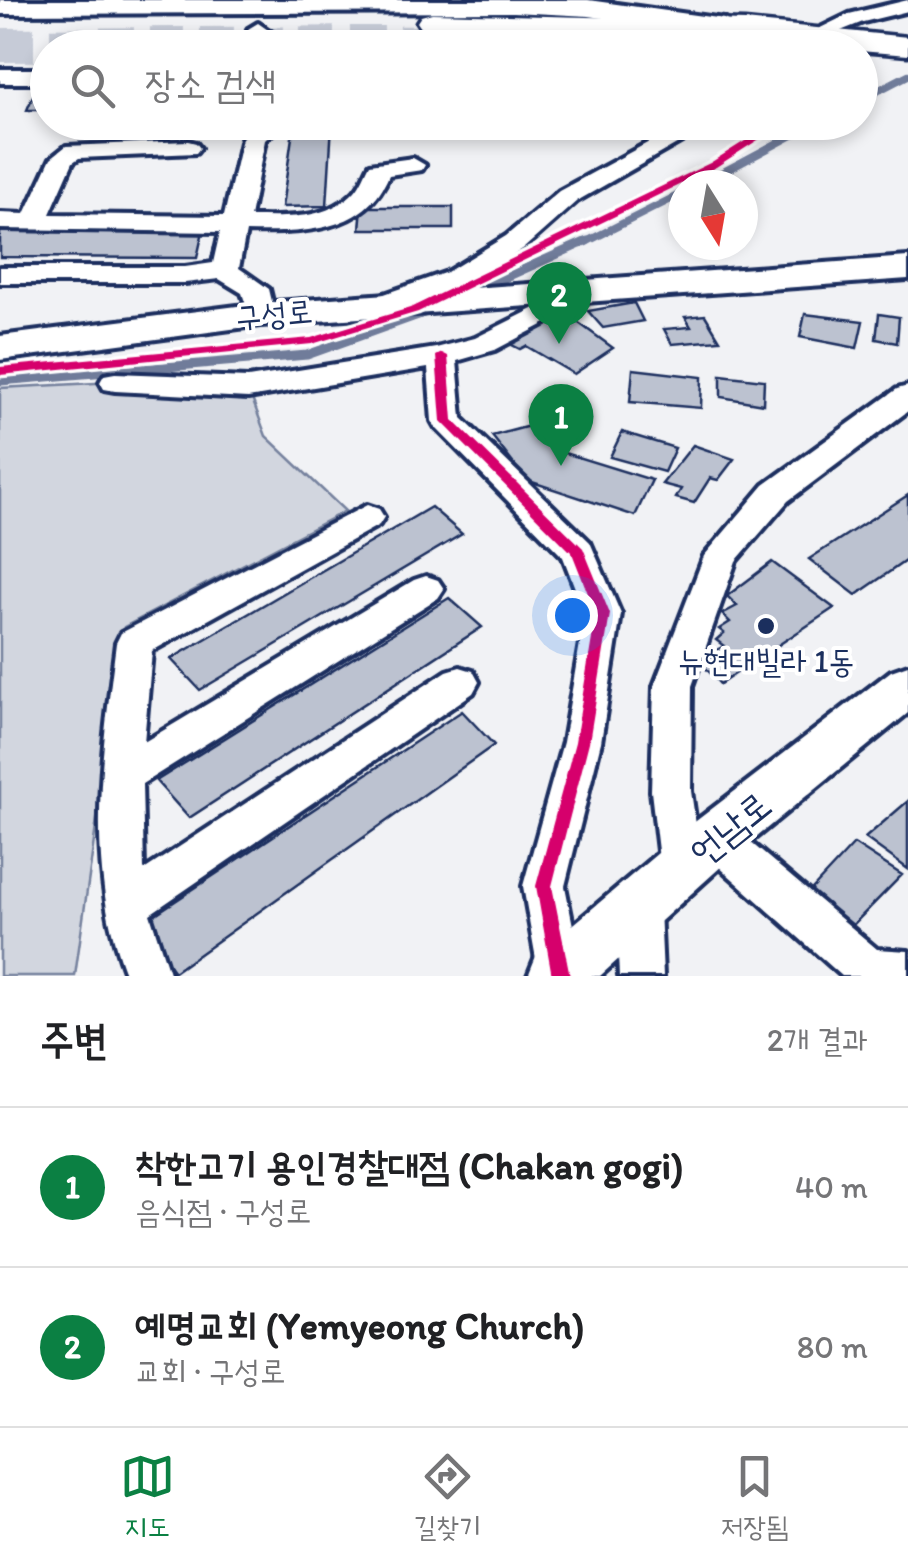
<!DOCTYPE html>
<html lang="ko">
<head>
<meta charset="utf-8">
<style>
	body { margin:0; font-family:Itim,"Poor Story",sans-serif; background:#f2f2f2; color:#202124 }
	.compass { position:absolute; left:668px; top:170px; width:90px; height:90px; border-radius:50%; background:#fff; box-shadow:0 5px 15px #0003; rotate:169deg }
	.you { position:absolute; left:572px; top:615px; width:35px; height:35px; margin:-25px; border:8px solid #fff; border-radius:50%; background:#1a73e8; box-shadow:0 0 0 15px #1a73e833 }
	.badge { display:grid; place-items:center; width:65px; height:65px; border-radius:50%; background:#0b8043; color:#fff; font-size:32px; font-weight:700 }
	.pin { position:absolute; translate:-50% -82px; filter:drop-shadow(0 2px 5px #0008) }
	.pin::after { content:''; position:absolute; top:52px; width:35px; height:30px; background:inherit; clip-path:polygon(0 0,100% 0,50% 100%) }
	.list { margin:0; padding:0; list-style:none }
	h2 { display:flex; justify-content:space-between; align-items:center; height:130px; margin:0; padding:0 40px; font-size:42px }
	h2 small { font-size:32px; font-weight:400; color:#757577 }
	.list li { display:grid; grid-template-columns:65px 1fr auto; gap:30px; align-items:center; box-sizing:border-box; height:160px; padding:0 40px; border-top:2px solid #e0e0e0 }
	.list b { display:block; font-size:38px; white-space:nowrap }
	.list p { margin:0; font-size:32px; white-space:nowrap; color:#757577 }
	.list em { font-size:32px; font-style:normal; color:#757577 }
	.icon { flex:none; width:55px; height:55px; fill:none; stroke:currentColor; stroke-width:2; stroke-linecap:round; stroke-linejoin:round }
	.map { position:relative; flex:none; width:908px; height:976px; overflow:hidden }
	.search { position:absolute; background:#fff; box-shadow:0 5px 15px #0003; left:30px; right:30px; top:30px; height:110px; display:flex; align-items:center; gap:25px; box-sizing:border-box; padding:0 35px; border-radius:55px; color:#757577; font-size:38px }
	.sheet { height:450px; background:#fff }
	nav { display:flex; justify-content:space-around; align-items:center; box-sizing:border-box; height:140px; border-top:2px solid #e0e0e0; background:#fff; font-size:28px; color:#757577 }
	nav a { display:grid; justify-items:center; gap:5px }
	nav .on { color:#0b8043 }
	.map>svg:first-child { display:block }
	.green { fill:#d2d6df; stroke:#76829e; stroke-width:2.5 }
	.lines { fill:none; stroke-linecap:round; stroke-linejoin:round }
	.stream-far1 { stroke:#707c9a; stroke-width:8 }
	.stream { stroke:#707c9a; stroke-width:9 }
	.building { fill:#bcc2d0; stroke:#1b2f5e; stroke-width:2.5 }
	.highway-tunnel { stroke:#c6cbd7; stroke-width:34; stroke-dasharray:34 16; stroke-linecap:butt }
	.minor-casing { stroke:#1b2f5e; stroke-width:8 }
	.major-casing { stroke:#1b2f5e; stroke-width:8 }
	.highway-casing { stroke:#1b2f5e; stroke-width:7 }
	.minor { fill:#fff; fill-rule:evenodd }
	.major { fill:#fff; fill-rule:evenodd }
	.highway { fill:#fff; fill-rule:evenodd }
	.cycleway-casing { stroke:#fff; stroke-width:7 }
	.cycleway { fill:#d6006c; fill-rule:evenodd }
	.poi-dot { fill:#1b2f5e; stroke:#fff; stroke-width:4 }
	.labels { text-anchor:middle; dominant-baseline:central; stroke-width:8; stroke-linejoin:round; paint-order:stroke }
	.street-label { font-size:32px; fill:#1b2f5e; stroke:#fff }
	.poi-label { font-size:32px; fill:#1b2f5e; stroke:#fff }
	.near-street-label { font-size:38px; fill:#1b2f5e; stroke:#fff }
</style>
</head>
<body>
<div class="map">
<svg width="908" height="976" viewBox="0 0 908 976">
	<rect width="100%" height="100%" fill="#f1f2f5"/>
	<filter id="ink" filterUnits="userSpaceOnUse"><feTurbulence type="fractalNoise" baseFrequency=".01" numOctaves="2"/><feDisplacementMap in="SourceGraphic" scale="20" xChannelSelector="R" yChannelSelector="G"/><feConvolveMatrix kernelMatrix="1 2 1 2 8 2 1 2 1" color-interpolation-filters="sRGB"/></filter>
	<g filter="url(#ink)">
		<path class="green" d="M115,382l133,6 18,48 79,75 -221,116 -49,349h-75v-588z"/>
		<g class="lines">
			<path class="stream-far1" d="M860,100l48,-25
				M699,185l118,-63
				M582,244l101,-51"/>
			<path class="stream" d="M473,292l114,-51
				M0,381l307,-26 128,-46"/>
		</g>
		<path class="building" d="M35,91h13v19h-21z
			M294,123l38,1 -5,82 -45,1z
			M362,207h91v22h-93z
			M0,230l203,1 -6,27 -197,-1z
			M634,303l9,18 -40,7 -15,-17z
			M561,310l52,38 -39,26 -48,-28 -6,3 -14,-7z
			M805,314l58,7 -6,27 -57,-11z
			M879,314l20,3 -2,26 -21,-4z
			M705,315l15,25 -48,4 -8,-15 27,-2 -6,-10z
			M633,369l69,8 -1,31 -71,-6z
			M721,375l43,5 -1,24 -42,-7z
			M537,424l24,28 91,28 -17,36 -109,-36 -34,-44z
			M622,432l53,16 -11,24 -54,-15z
			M693,445l41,14 -16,21 -8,-2 -16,25 -18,-5 5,-9 -19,-5z
			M908,495v64l-52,36 -47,-36z
			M431,507l31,27 -262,156 -29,-31z
			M772,562l62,46 -114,76 -16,-18 11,-7 -6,-5 15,-8 -8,-6 8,-7 -5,-4 11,-7 -8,-8 15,-8 -10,-10z
			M449,598l33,29 -293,191 -33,-37z
			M462,711l32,34 -320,227 -35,-47z
			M908,801v68l-43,-31z
			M854,844l48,31 -57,58 -45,-31z"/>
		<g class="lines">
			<path class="highway-tunnel" d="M0,45l556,-3"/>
			<defs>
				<path id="minor" d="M908,0v11l-45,11 -45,18 -10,-6 41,-20z
					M258,23l36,25h-24l-22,-19z
					M0,69h48v14h-48z
					M258,122h26l-19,18 -15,77c36,0 77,4 105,-26 7,-8 10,-18 15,-27l43,-6 12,7 -3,5 -33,5c-24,59 -89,58 -143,57l-7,36 30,21 6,25 -4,6h-20l-9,-27 -23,-14 -34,4h-185v-16h185l28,-4 7,-31 -220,-3v-16l25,1 26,-56 15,-12 122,-5 8,2 4,5 -4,5 -117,5 -6,4 -23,52 174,2 18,-78z
					M686,122h29l-138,79 -53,47 -57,36 -87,29 -14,-8 4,-6 77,-27 59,-36 53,-45z
					M589,281l10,2 4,6 -4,6 -104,55 -38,11 5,57 128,124 31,72 -20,128 -36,144 18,90h-44l-16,-90 40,-144 22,-128 -22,-57 -127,-129 -4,-7 -4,-53 -180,30 -133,-7 -11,-2 -4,-7 4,-7 11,-2 133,5 188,-30 39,-10z
					M908,386v25l-120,90 -52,60 -44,125 -1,105 6,41 3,-7 15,-5 15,5 147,124 31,2v25h-66l-143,-127 3,19 -6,13 -15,6 -15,-6 -6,-13 -9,-77 3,-105 50,-130 60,-71 133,-96z
					M367,505l12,4 5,8 -5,8 -227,126 -8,91 270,-162 12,-4 12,4 6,9 -6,9 -296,186 2,86 303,-199 13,-4 13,4 6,11 -6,11 -323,221 20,62h-44c-42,-107 -24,-222 -10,-333l5,-10z
					M638,889l15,6 7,14 3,67h-44l-3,-67 7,-14z"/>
				<path id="major" d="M0,0h588l136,19 14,8 -14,8 -135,-19 -75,-4 -514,2z
					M908,257v22l-647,46 -261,35v-24l261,-33z
					M908,665v48l-174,142 -134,121h-72l8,-20 160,-135 195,-150z"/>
				<path id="highway" d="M432,13l313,8 163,16v18l-48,-4v-3l-115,-9 -324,-11 -4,-6 4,-6z"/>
			</defs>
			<use href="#minor" class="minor-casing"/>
			<use href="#major" class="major-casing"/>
			<use href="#highway" class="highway-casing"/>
			<use href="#minor" class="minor"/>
			<use href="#major" class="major"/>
			<use href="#highway" class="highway"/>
			<defs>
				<path id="cycleway" d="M775,122h11l-70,45 -298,145 -106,32 -312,31v-8l311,-29 99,-30 300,-145z
					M442,353l6,3 5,64 130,128 27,66 -21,128 -37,144 18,90h-18l-16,-90 39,-144 21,-128 -24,-61 -131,-132 -5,-65z"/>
			</defs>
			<use href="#cycleway" class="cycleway-casing"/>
			<use href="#cycleway" class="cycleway"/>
		</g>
	</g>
	<circle class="poi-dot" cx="766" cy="626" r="10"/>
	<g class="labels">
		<g class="street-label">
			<text transform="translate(274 314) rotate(-5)">구성로</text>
		</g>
		<g class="poi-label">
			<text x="766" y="661">뉴현대빌라 1동</text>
		</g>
		<g class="near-street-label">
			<text transform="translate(730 828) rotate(-39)">언남로</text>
		</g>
	</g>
</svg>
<svg class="compass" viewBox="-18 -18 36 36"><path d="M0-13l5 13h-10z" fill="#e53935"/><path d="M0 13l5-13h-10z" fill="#757577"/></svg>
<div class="you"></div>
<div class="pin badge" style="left:561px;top:466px">1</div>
<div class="pin badge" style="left:559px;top:344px">2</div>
<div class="search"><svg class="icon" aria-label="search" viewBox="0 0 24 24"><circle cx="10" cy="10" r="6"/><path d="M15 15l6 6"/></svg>장소 검색</div>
</div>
<section class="sheet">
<h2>주변<small>2개 결과</small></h2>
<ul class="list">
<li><span class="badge">1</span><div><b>착한고기 용인경찰대점 (Chakan gogi)</b><p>음식점 · 구성로</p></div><em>40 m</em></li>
<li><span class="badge">2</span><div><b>예명교회 (Yemyeong Church)</b><p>교회 · 구성로</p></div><em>80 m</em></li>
</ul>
</section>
<nav>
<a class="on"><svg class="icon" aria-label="map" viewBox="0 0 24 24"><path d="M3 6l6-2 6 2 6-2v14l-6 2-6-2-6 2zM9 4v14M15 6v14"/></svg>지도</a>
<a><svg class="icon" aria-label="directions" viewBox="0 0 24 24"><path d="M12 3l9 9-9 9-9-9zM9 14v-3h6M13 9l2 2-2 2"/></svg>길찾기</a>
<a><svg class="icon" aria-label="saved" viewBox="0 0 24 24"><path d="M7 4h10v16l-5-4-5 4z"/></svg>저장됨</a>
</nav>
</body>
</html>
